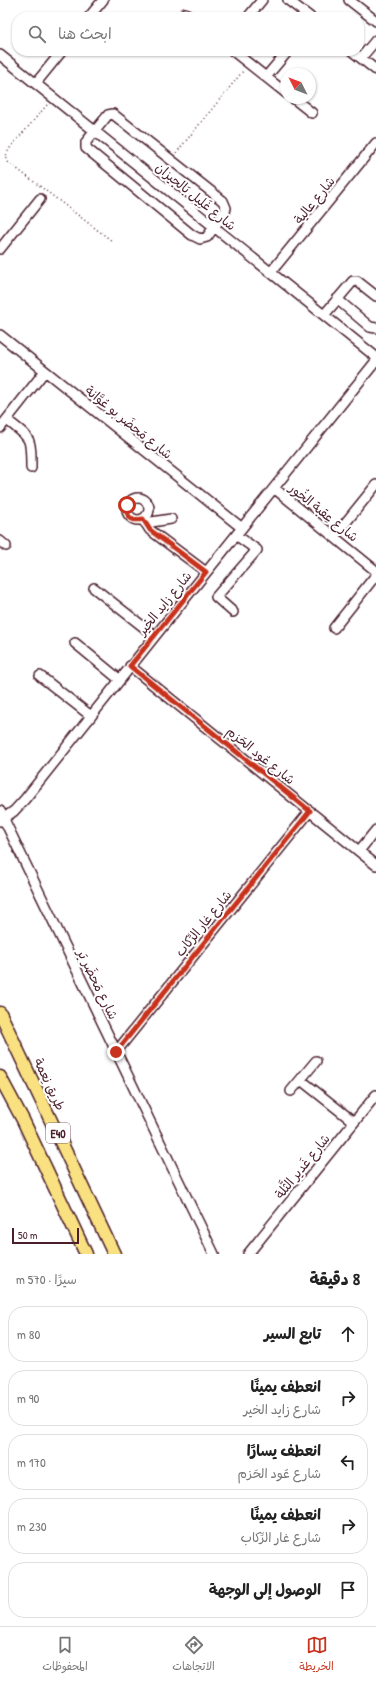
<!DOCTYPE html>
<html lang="ar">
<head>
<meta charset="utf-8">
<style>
	body { margin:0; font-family:"Patrick Hand","Playpen Sans Arabic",sans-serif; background:#f6f6f6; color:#222; direction:rtl }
	.compass { position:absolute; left:280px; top:68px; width:36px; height:36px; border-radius:50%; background:#fff; box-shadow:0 1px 3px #0004; rotate:312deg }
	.scale { position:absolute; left:12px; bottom:10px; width:67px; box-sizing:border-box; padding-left:4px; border:2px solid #4a1f2b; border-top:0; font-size:11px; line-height:14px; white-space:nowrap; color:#4a1f2b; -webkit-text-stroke:3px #fff; paint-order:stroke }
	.stop { position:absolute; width:12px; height:12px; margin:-9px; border:3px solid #c8321e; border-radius:50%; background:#fff }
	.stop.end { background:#c8321e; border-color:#fff; box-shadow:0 1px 4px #0008 }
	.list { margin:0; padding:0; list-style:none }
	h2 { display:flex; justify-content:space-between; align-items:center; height:52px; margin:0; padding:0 16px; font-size:17px }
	h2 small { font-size:13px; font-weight:400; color:#767676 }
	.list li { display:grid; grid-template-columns:26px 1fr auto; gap:12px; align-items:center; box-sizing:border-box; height:56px; margin:0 8px 8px; padding:0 8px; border:1px solid #e0e0e0; border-radius:16px }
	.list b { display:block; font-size:15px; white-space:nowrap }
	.list p { margin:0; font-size:13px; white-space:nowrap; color:#767676 }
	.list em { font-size:13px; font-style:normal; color:#767676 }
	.icon { flex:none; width:22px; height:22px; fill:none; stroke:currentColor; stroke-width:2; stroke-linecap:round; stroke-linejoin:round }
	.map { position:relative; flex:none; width:376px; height:1254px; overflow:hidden; direction:ltr }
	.search { position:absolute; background:#fff; box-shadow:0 1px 3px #0004; left:12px; right:12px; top:12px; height:44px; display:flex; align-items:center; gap:10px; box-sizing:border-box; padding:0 14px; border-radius:16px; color:#767676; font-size:15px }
	.sheet { height:372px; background:#fff }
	nav { display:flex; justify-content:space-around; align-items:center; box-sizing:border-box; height:56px; border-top:1px solid #e0e0e0; background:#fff; font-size:11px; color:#767676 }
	nav a { display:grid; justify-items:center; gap:2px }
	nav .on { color:#c8321e }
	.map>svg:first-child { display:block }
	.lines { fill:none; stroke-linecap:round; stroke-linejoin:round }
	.minor-casing { stroke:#4a1f2b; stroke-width:12 }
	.major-casing { stroke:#4a1f2b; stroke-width:15 }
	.path { stroke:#4a1f2b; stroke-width:1.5; stroke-dasharray:1 3; stroke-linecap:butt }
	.minor { stroke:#fff; stroke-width:9 }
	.major { stroke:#f9e181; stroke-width:12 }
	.route { stroke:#c8321e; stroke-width:5 }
	.labels { text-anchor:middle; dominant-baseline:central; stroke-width:4; stroke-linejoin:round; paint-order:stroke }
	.shield { fill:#fff; stroke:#80626b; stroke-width:1 }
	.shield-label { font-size:12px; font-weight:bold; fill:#4a1f2b }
	.street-label { font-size:13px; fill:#4a1f2b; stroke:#fff }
</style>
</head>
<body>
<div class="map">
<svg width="376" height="1254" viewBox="0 0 376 1254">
	<rect width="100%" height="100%" fill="#fff"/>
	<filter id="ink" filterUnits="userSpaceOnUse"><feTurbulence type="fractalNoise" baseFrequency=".025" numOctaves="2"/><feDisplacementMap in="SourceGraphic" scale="8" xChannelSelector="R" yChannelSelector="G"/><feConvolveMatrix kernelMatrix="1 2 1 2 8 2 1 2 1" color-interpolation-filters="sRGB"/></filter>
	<g filter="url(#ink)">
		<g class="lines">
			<defs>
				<path id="minor" d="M288,0l22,17
					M349,0l27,21
					M185,13l5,4
					M89,17l14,-17
					M248,17l14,-17
					M233,51l53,42
					M352,51l24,19
					M0,55l376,302
					M361,58l15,-18
					M266,77l22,-26
					M36,83l26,-32
					M293,98l19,15
					M113,114l110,87 3,7 -1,4 -18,25 -7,2 -8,-4 -106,-87v-6l22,-27z
					M0,249l40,-50
					M271,272l105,-129
					M337,299l33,28 6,1
					M324,315l29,-34h4l19,15
					M0,335l242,193
					M7,420c24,19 24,16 24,48
					M0,428l45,-57
					M274,488l102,83
					M127 509a11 11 0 1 1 22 0a11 11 0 1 1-22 0Z
					M143,519l7,11 56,42
					M145,523l26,-4
					M334,537l42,-52
					M0,541l6,5
					M94,588l61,48
					M233,612l-17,-15 41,-47 -21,-15
					M334,628l42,-53
					M75,643l45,37
					M130,666l246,199
					M40,676l51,40
					M0,811l214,443
					M0,821l14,-10 11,-12 130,-163 221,-275
					M359,851l17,-21
					M116,1052l194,-241
					M301,1080l53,42
					M291,1091l25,-30
					M248,1254l128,-159"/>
				<path id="major" d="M0,1013l114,241
					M0,1077l23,43 63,134"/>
			</defs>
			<use href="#minor" class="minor-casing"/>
			<use href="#major" class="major-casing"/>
			<path class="path" d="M47,105l-38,44 -3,7 2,6 104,79
				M176,153l67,-82"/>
			<use href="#minor" class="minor"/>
			<use href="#major" class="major"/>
		</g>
	</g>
	<g class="lines" filter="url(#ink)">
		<path class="route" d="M116,1052l194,-241 -180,-145 76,-94 -56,-42 -7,-11c-12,3 -17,-2 -16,-14"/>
	</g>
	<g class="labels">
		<rect class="shield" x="46" y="1123" width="24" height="20" rx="3"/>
		<g class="shield-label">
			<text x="58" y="1133">E40</text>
		</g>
		<g class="street-label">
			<text transform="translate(196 196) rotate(39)">شارع غَلِيل بَالجيزان</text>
			<text transform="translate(314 200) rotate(-51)">شارع عالية</text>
			<text transform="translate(129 422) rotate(39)">شارع مَحضَر بو عُوَّانة</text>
			<text transform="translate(324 512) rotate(39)">شارع عِقبة الخُور</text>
			<text transform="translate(164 603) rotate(-51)">شارع زايد الخير</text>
			<text transform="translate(261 755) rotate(39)">شارع عُود الحَزم</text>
			<text transform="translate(203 923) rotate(-51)">شارع غار الرِّكاب</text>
			<text transform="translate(98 984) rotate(64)">شارع مَحضَر بَر</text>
			<text transform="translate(50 1084) rotate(65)">طريق نِعمة</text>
			<text transform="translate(302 1166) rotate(-51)">شارع غَدير الثَّلة</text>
		</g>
	</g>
</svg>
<svg class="compass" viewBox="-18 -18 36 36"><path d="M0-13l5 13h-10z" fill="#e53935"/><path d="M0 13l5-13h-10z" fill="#767676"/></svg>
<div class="scale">50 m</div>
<div class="stop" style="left:127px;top:505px"></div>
<div class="stop end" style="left:116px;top:1052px"></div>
<div class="search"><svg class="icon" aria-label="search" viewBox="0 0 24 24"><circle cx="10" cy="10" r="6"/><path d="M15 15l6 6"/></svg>ابحث هنا</div>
</div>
<section class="sheet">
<h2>8 دقيقة<small>سيرًا · 570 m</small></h2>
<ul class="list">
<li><svg class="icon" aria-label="ahead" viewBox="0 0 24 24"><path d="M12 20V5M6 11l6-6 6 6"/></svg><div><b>تابع السير</b></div><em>80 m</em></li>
<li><svg class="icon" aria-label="right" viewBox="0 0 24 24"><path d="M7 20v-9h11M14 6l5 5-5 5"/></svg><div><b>انعطف يمينًا</b><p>شارع زايد الخير</p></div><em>90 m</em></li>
<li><svg class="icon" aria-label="left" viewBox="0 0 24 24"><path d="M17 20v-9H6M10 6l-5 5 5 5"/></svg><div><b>انعطف يسارًا</b><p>شارع عُود الحَزم</p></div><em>170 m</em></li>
<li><svg class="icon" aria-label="right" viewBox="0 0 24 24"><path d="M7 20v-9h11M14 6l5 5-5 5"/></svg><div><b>انعطف يمينًا</b><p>شارع غار الرِّكاب</p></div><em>230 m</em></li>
<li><svg class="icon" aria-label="arrive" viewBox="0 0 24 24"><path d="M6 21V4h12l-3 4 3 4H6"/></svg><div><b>الوصول إلى الوجهة</b></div></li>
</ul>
</section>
<nav>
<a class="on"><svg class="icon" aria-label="map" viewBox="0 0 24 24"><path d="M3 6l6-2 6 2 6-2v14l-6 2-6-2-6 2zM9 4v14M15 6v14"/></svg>الخريطة</a>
<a><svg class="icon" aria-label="directions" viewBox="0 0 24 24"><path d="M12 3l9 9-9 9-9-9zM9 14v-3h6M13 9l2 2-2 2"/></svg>الاتجاهات</a>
<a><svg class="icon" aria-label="saved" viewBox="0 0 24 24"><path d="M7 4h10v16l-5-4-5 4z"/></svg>المحفوظات</a>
</nav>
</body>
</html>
